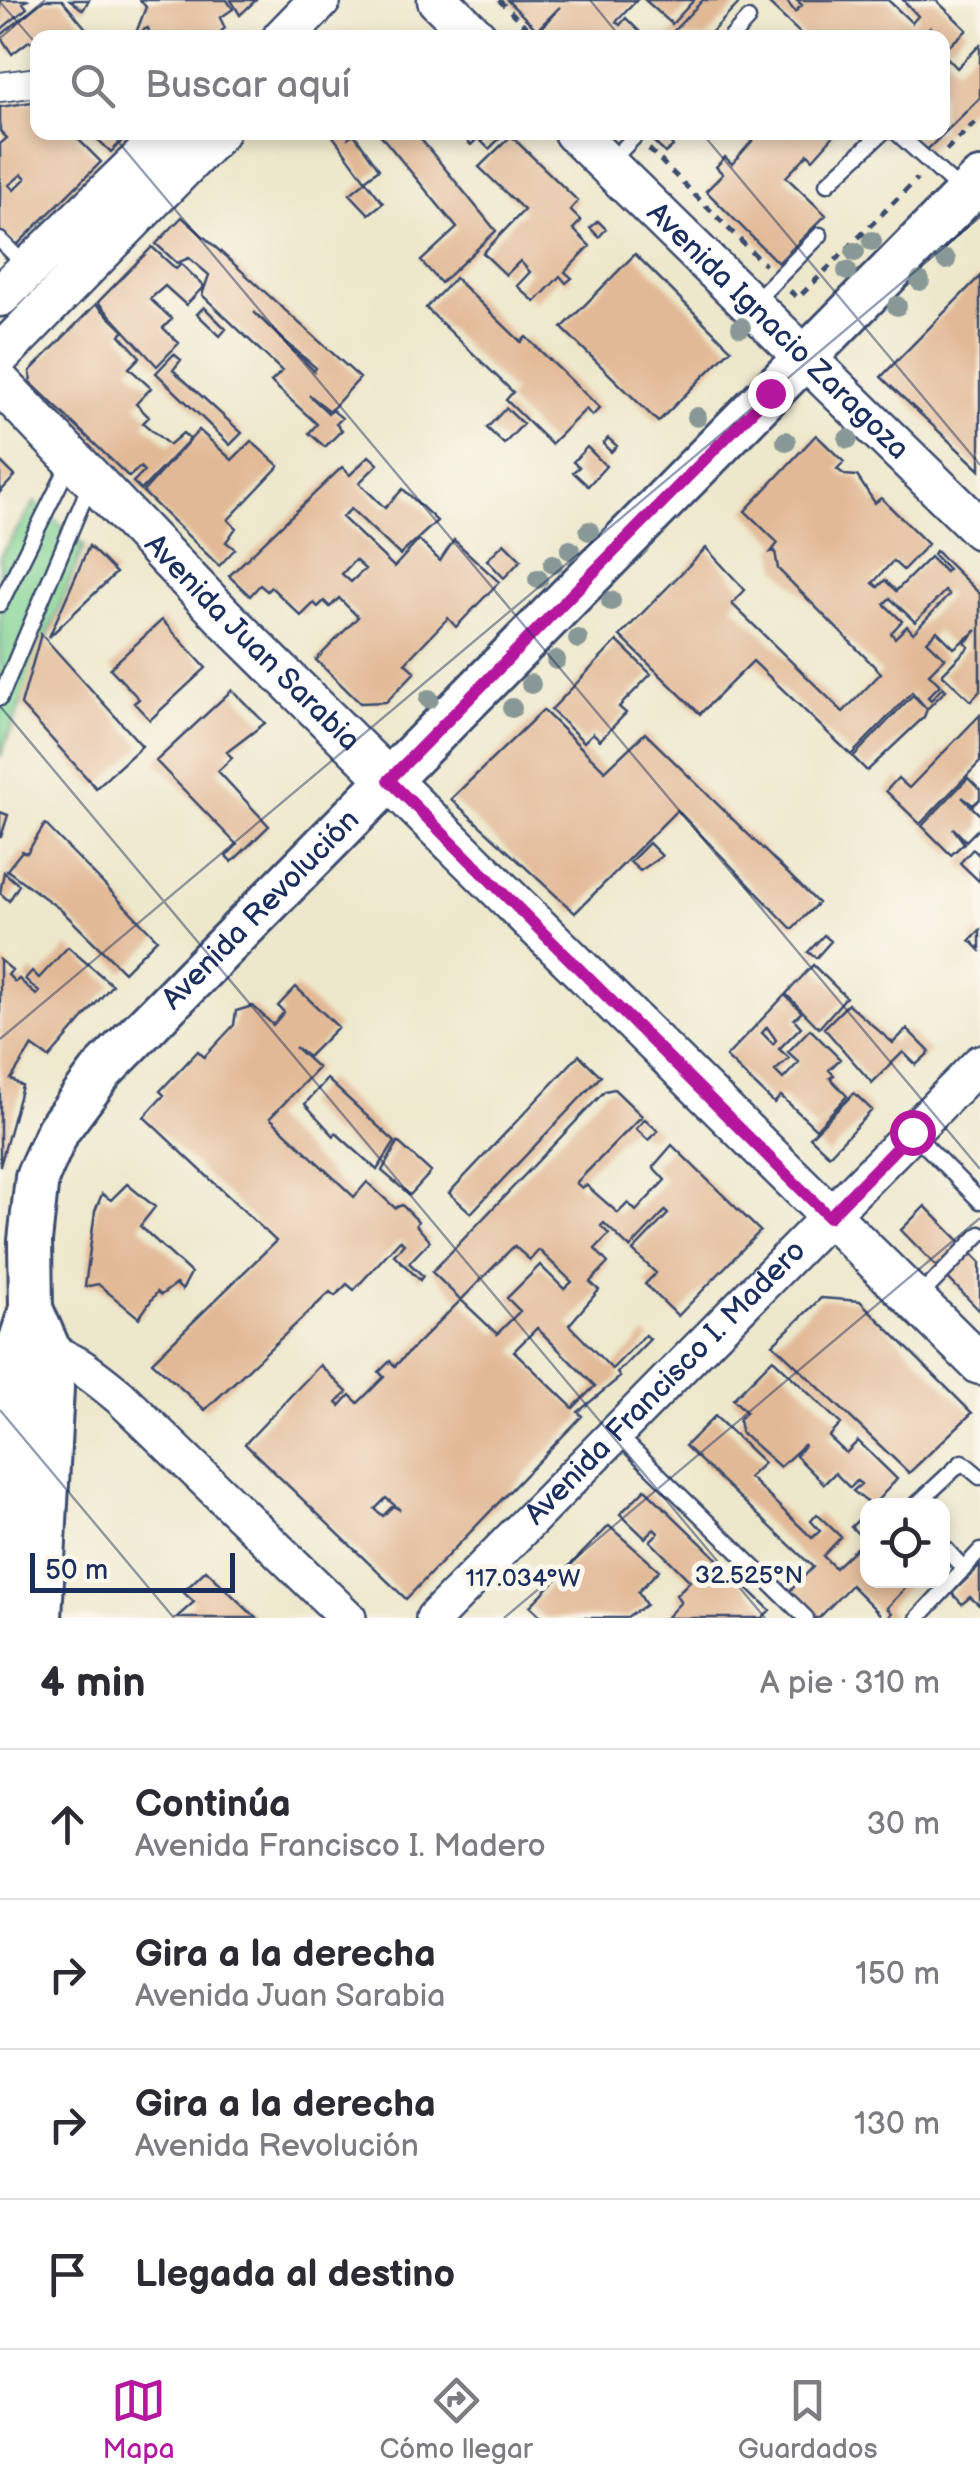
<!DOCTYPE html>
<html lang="es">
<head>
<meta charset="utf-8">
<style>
	body { margin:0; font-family:"Balsamiq Sans",sans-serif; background:#f2f2f3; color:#2b2b33 }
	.controls { position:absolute; right:30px; bottom:30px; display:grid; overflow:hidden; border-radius:20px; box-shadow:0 5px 15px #0003 }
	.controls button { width:90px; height:90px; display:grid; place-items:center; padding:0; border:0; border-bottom:2px solid #e1e1e2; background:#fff; color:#2b2b33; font:50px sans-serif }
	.scale { position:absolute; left:30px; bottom:25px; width:205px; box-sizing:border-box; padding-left:10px; border:5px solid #1b2f5e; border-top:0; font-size:28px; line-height:35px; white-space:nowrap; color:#1b2f5e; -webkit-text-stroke:8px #fbf7ec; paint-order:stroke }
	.stop { position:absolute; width:30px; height:30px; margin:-22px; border:8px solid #b5179e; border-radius:50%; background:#fff }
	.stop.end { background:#b5179e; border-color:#fff; box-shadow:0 2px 10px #0008 }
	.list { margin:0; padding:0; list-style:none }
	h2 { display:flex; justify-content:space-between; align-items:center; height:130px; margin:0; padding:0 40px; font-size:42px }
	h2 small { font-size:32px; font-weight:400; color:#7c7c81 }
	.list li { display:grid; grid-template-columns:65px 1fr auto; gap:30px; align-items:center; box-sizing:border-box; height:150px; padding:0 40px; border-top:2px solid #e1e1e2 }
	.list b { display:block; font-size:38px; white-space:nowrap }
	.list p { margin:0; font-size:32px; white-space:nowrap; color:#7c7c81 }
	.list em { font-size:32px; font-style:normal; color:#7c7c81 }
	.icon { flex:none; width:55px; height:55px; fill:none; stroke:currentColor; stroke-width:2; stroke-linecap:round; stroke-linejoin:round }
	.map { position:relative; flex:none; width:980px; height:1618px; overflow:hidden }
	.search { position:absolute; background:#fff; box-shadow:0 5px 15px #0003; left:30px; right:30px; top:30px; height:110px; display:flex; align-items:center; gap:25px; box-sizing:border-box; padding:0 35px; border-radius:20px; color:#7c7c81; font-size:38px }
	.sheet { height:730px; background:#fff }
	nav { display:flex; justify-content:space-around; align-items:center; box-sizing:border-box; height:140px; border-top:2px solid #e1e1e2; background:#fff; font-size:28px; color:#7c7c81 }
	nav a { display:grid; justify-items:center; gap:5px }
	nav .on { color:#b5179e }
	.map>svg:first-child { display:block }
	.green { fill:#7fd192; stroke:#4d8078; stroke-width:2.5 }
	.building { fill:#e2b996; fill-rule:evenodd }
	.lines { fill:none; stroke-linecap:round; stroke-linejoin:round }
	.service-casing { stroke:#3a4b6e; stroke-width:19 }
	.minor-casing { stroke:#3a4b6e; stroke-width:32 }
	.tertiary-casing { stroke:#3a4b6e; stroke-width:40 }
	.secondary-casing { stroke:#3a4b6e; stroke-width:45 }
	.primary-casing { stroke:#3a4b6e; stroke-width:48 }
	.path { stroke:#3a4b6e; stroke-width:5; stroke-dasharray:8 8; stroke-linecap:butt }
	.service { stroke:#fff; stroke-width:14 }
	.minor { stroke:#fff; stroke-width:28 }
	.tertiary { stroke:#fff; stroke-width:35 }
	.secondary { stroke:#fff; stroke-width:40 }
	.primary { stroke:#fff; stroke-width:42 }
	.tree { fill:#879896 }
	.route { stroke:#b5179e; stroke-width:12 }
	.ticks { fill:none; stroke:#1b2f5e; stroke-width:2.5; stroke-opacity:0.45 }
	.labels { text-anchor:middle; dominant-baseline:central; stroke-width:10; stroke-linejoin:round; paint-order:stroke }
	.street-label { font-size:30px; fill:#1b2f5e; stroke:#fbf7ec }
	.ticks-label { font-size:25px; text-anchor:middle; fill:#1b2f5e; stroke:#fbf7ec; stroke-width:10; stroke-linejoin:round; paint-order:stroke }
</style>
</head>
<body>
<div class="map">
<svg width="980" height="1618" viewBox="0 0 980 1618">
	<rect width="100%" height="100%" fill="#fbf7ec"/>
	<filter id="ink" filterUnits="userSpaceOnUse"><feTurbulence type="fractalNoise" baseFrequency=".01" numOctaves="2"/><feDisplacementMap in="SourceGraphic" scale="20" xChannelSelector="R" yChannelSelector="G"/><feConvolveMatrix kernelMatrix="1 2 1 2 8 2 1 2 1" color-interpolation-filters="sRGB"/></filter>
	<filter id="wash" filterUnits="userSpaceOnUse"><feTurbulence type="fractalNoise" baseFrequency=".0048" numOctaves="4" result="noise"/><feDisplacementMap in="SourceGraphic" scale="40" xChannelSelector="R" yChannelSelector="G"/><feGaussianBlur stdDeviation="2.25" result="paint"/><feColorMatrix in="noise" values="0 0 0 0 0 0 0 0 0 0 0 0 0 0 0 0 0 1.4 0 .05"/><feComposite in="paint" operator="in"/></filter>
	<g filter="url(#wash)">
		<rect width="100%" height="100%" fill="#ede7cb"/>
		<path class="green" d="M35,502l49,44 -84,211v-201z"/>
		<g id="blocks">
			<path class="building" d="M0,0h27l-4,3 4,5 -27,22z
				M44,0h18l32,38h-56v6l-9,-3 -17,13 -12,-18z
				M70,0h19l-6,10z
				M140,0h87l6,9 -13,9 5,10 -11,10h-63l-3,-10 -5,2 2,8h-11l12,-31z
				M231,0h25l-16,15z
				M507,0h130l-21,22 4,3 6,-7 15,15 -4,5h-92l-6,-7 21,-24 -23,23z
				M645,0h49l-22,24z
				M703,0h39l-36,38h-39z
				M765,0h21l9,12 7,-7 -6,-5h92l24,23 6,-7 -15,-16h33l31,30 -17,15 -20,-18 -7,6 5,5h-123z
				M980,45v53l-54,53 -18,-19h34v-80l15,16z
				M38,101v31h42l-4,5 25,25 -84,83 -9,-9 -5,5 -3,-4v-93l7,-6 -7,-7v-24zM22,174l4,4 -12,12 -5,-5z
				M90,132h41l-20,20z
				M330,132h21l-2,5 5,-3 25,35 -14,11z
				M378,132h37l81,99 -55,52 -20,-22 36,-33z
				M458,132h48l-17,17 -11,-11 -7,7z
				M760,132h77l-24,27 -5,-5 -22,23 40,38 -48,48 -72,-72 17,-17 -7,-7 9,-10 7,7z
				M663,133l10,13 -8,7 -11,-11z
				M511,136l67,65 -8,9 11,11 -8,8 17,17 -25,26 7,6 -6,5 -6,-7 -25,26 -18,-16 13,-14 -10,-11 -14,14 -23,-22 41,-43 -45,-43z
				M366,181l17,22 -14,11 -19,-20z
				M182,217l178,161 -30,33 -21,-16 19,18 3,-4 11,9 -6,6 6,6 -17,17 -16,-14 8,-9 -46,-42 11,-11 -80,-76 7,-20 -20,-17 -12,5 -21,-19zM254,312l31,29 31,27 -2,3z
				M598,221l8,8 -7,8 -9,-9z
				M152,247l24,22 5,-5 23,22 -18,19 -21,-19 -15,13 22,20 -9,9 16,15 -22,23 -59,-64z
				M635,254l96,95 -73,73 -96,-94z
				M980,276v194l-99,-93z
				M455,278l66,64 5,-5 74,71 -8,8 -6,-7 -35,35 -45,-44 7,-8 -87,-84z
				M96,304l28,27 -4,4 20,22 -11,11 22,20 -15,16 13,13 -6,6 26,22 14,-12 7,6 -49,51 -8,-8 11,-11 -4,-4 -11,10 -98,-94 -1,-12z
				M204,307l22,22 -6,7 -23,-22z
				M174,354l7,6 -8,10 69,63 -12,12 -74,-72z
				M506,408l17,16 -19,20 -17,-16z
				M199,430l33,30 19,-19 28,25 -51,54 8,8 -10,14 9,7 -16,17 -76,-74z
				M816,435l28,27 -7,7 8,6 12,1 18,27 6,-5 47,46 -25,26 -10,-9 -20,22 5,4 7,-7 11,11 34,-34 15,15 3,-3 -15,-15 3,-3 44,43v97l-9,10 -29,-27 27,-27 -4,-4 12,-13 -23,18 -17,-17 -10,10 18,17 -16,16 11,11 -12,12 3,3 12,-13 3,3 -19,19 -15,-17 -61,63 -98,-94 -53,53 -80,-78 86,-88 39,42 -13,14 111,108 38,-39 -103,-104 -3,-18 -4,1 7,-9 -33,-32zM945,591l4,4 -36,38 -6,-7 -12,12 -4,-5 11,-12 -18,-17 6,-6 25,24z
				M608,438l9,8 -6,6 -8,-8z
				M587,447l19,19 -18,20 -15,-14 6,-5 -6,-5z
				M369,456l9,8 -19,19 26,25 18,-19 34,32 -37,34 -49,-46 -9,8 52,50 25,-27 21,21 14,-21 45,42 -43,45 -8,-9 -43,45 10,9 -29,30 -26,1 -44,-43 42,-43 -19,-19 -9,9 -6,-6 -6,6 -4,-4 -13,13 -30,-29 -4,4 -7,-6 -10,11 -21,-20 113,-109 8,8zM355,560l10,9 -14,13 -9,-8z
				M0,461l15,15 -15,16z
				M504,543l17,17 -17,18 -17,-18z
				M89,546l27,27 -67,64z
				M162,620l44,48 -56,52 -16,-17 5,-4 -29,-31z
				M41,634l101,112 -46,42 -75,-83z
				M617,641l34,33 -32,33 7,6 -26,27 -7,-7 -9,9 -33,-32z
				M232,690l33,33 -38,29 5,6 -14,13 51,55 -37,36 -6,-6 11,-11 -81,-84z
				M913,695l14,14 -3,8 -57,54 -14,-14z
				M543,710l62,61 40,-38 173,170 -26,26 -115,-119 -102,103 -124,-114z
				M980,715v47l-60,62 -34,-33 12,-13 11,10z
				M968,778l12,12v9l-7,6 -11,-8 18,18v12l-14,14 -13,-13 11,15 -13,12 -29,-29z
				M0,812l8,3 -7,22h-1z
				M45,824l112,115 -33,33 -63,-62 -54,-40 15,-19 5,2z
				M649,843l13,13 -22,15 -10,-9z
				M973,849l7,7v26l-20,-19z
				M4,872l15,13 -10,16 -9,-8z
				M980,930v20l-10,-10z
				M824,935l7,6 -15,17 -8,-6z
				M68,947l44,38 -63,73 -17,-12 -21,33 11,7 -22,80v-206l12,10 -4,5 7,7 4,-3 17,16 3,-3 -14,-13 7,-8 7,7z
				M813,965l33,32 -27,31 -33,-34z
				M296,987l42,40 -30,30 -13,-10 23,21 -48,50 84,79 13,-15 28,26 7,-3 16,16 -2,4 14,16 -21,22 14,13 -3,4 -26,-25 10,-11 -4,-4 -46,50 -7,-6 -12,12 -5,-4 -125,118 -53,-48 124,-121 -132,-124 20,-22 -4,-4 38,-40 6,6 30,-32 2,-14 17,-5 20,19 11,-13 -6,-6z
				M785,995l17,17 -8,7 7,8 -22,22 10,9 -14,13 8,8 16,-17 -11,-10 22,-23 30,30 -11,11 5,5 -4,3 17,18 -31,33 -35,-33 -7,7 -48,-46zM767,1027l9,13 -3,4 -11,-11z
				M848,1004l45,39 14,-14 23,23 -14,13 -13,-13 -31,31 -48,-55z
				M579,1055l22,21 -130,137 -22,-20z
				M327,1079l68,63 -18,28 -41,-37 -2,3 -29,-32z
				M614,1089l28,27 -66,67 6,5 4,-3 32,28 10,-10 8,8 29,-31 -12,-13 19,-22 88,86 -82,85 -33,-32 11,-11 -23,-22 35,-37 -3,-3 -35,37 -26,-25 -3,3 8,8 -14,15 13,14 -18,19 9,8 -30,35 43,44 33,-34 5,4 -33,34 3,4 -42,35 4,4 -176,183 -161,-155 75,-79 27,27 -10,11 3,3 10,-11 8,8 26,-26 -5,-5 11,-11 5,5 66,-66 -29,-28 173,-181zM514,1246l16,14 9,-10 33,32 -8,7 -24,-24 -33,33 13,13 -23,23 -36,-34zM537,1328l58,58 -22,22 -59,-57zM386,1498l14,12 -7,-4 -10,10 -8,-7z
				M854,1093l18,17 -43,45 -19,-18z
				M645,1119l13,12 -10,9 -12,-11z
				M398,1142l33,30 -21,23 -28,-24z
				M127,1184l28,23 -15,19 51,47 -9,17 -6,-6 -15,11 -4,-3 -18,26 -41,-34 -13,3 10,-76 7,-17 9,6z
				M925,1206l55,56v49l-79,-81z
				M821,1298l39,3 112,112 -63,60 -136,-129z
				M773,1359l68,65 -12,13 17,16 12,-12 39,38 -25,27 -19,-15 8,-7 -4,-3 -7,7 -15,-15 -11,11 -28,-28 9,-12 -25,23 -39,-35 -2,-13 7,-7 -13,-13z
				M715,1416l49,47 -15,14 63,61 8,-7 -9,-10 6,-7 24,23 -18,19 12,12 21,-20 12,11v21h45l-26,28 5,5 -4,5h-12l4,-4 -29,-29 -32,33h-12l-22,-22 28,-29 -128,-121z
				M645,1489l125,121 -8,8h-96l15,-16 -5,-7 14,-14 -40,-40 8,-8 -4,-4 -9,9 -25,-24z
				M868,1510v33l-17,-16z
				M609,1526l50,44 -21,22 8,13 -19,13h-84l-13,-12z
				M980,1566v40l-10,-9 -8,7 -10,-11z
				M206,1570l50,48h-80l18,-16 -11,-10z"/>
		</g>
	</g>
	<g filter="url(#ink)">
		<use href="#blocks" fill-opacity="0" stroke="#3a4b6e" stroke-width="2.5"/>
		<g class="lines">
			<defs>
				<path id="service" d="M731,38l17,-19
					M896,132l66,60
					M611,161l28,-29
					M827,184l56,-52
					M0,240l28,28
					M754,302l66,-67
					M0,604l71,-143
					M0,698l91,-216
					M913,1133l67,68
					M918,1298l62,-64
					M617,1434l189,184
					M915,1506l47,-44 18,15
					M942,1545l22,24
					M918,1618l62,-67"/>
				<path id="minor" d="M0,87l38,-5"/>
				<g id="tertiary">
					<path d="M28,1349c38,2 64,25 92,48l228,221"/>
					<path id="s1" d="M434,1618l546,-555"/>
				</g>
				<g id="secondary">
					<path d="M438,0l39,38"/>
					<path d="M283,38l37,-38"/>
					<path id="s2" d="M574,132l406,397"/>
					<path d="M0,296l169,-164"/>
					<path d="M0,355l218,-223"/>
					<path id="s3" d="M0,383l225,235 755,746"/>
				</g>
				<g id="primary">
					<path d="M31,1309l18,41 3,38 -12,230"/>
					<path id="s4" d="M8,1618l10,-269 13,-40 -1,-68 7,-64 21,-47 44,-59 878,-891"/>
				</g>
			</defs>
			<use href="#service" class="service-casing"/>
			<use href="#minor" class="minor-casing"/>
			<use href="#tertiary" class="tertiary-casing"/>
			<use href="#secondary" class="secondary-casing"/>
			<use href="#primary" class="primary-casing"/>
			<path class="path" d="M499,0l38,38
				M649,149l116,116
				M946,150l34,-32
				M790,291l8,7 119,-119"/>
			<use href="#service" class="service"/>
			<use href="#minor" class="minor"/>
			<use href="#tertiary" class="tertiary"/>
			<use href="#secondary" class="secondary"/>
			<use href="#primary" class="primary"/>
		</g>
		<g class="tree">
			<circle cx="872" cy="241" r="10"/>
			<circle cx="855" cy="252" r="10"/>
			<circle cx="946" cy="260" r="10"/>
			<circle cx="847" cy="271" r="10"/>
			<circle cx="920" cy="281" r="10"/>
			<circle cx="897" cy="306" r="10"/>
			<circle cx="741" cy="327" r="10"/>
			<circle cx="697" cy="417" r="10"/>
			<circle cx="848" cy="439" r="10"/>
			<circle cx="786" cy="441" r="10"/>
			<circle cx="589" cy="531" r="10"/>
			<circle cx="570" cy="550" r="10"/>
			<circle cx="553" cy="564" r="10"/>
			<circle cx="538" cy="579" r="10"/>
			<circle cx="611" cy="601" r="10"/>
			<circle cx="578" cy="639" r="10"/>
			<circle cx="556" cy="660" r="10"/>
			<circle cx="531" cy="684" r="10"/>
			<circle cx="429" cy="699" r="10"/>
			<circle cx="512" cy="708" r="10"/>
		</g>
	</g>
	<g class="lines" filter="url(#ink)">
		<path class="route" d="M770,393l-381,387 440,437 83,-85"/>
	</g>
	<path class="ticks" d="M590,0l31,38M0,2l38,44M0,38l45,-38M110,132l870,1037M701,132l279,333M0,706l765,912M0,1039l980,-822M0,1410l174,208M504,1618l476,-400"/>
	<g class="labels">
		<g class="street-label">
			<text stroke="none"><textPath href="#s2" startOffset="285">Avenida Ignacio Zaragoza</textPath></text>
			<text stroke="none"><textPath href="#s3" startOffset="362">Avenida Juan Sarabia</textPath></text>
			<text stroke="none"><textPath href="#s4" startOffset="795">Avenida Revolución</textPath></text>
			<text stroke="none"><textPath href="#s1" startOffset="330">Avenida Francisco I. Madero</textPath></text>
		</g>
	</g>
	<g class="ticks-label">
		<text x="749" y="1583">32.525°N</text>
		<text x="523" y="1586">117.034°W</text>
	</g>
</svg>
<div class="controls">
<button><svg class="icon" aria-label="locate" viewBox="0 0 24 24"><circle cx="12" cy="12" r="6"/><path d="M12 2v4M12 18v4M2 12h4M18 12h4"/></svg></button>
</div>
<div class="scale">50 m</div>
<div class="stop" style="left:912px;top:1132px"></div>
<div class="stop end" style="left:770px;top:393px"></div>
<div class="search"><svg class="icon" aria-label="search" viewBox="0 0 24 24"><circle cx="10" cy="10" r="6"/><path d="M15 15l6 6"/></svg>Buscar aquí</div>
</div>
<section class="sheet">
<h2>4 min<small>A pie · 310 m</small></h2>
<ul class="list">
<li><svg class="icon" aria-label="ahead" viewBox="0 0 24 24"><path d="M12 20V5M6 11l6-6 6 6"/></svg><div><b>Continúa</b><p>Avenida Francisco I. Madero</p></div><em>30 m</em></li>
<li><svg class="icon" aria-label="right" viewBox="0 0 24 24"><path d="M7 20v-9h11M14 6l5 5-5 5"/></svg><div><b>Gira a la derecha</b><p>Avenida Juan Sarabia</p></div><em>150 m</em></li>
<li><svg class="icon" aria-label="right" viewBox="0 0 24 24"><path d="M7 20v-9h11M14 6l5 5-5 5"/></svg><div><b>Gira a la derecha</b><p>Avenida Revolución</p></div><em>130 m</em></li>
<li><svg class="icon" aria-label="arrive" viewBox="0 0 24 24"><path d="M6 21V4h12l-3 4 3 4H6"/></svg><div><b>Llegada al destino</b></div></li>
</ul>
</section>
<nav>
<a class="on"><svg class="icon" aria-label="map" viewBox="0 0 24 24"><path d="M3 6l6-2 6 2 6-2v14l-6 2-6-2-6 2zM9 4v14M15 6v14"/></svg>Mapa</a>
<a><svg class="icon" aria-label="directions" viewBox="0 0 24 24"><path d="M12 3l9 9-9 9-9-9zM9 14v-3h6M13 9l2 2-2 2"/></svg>Cómo llegar</a>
<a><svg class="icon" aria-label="saved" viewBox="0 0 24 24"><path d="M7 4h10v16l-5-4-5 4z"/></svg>Guardados</a>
</nav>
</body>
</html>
